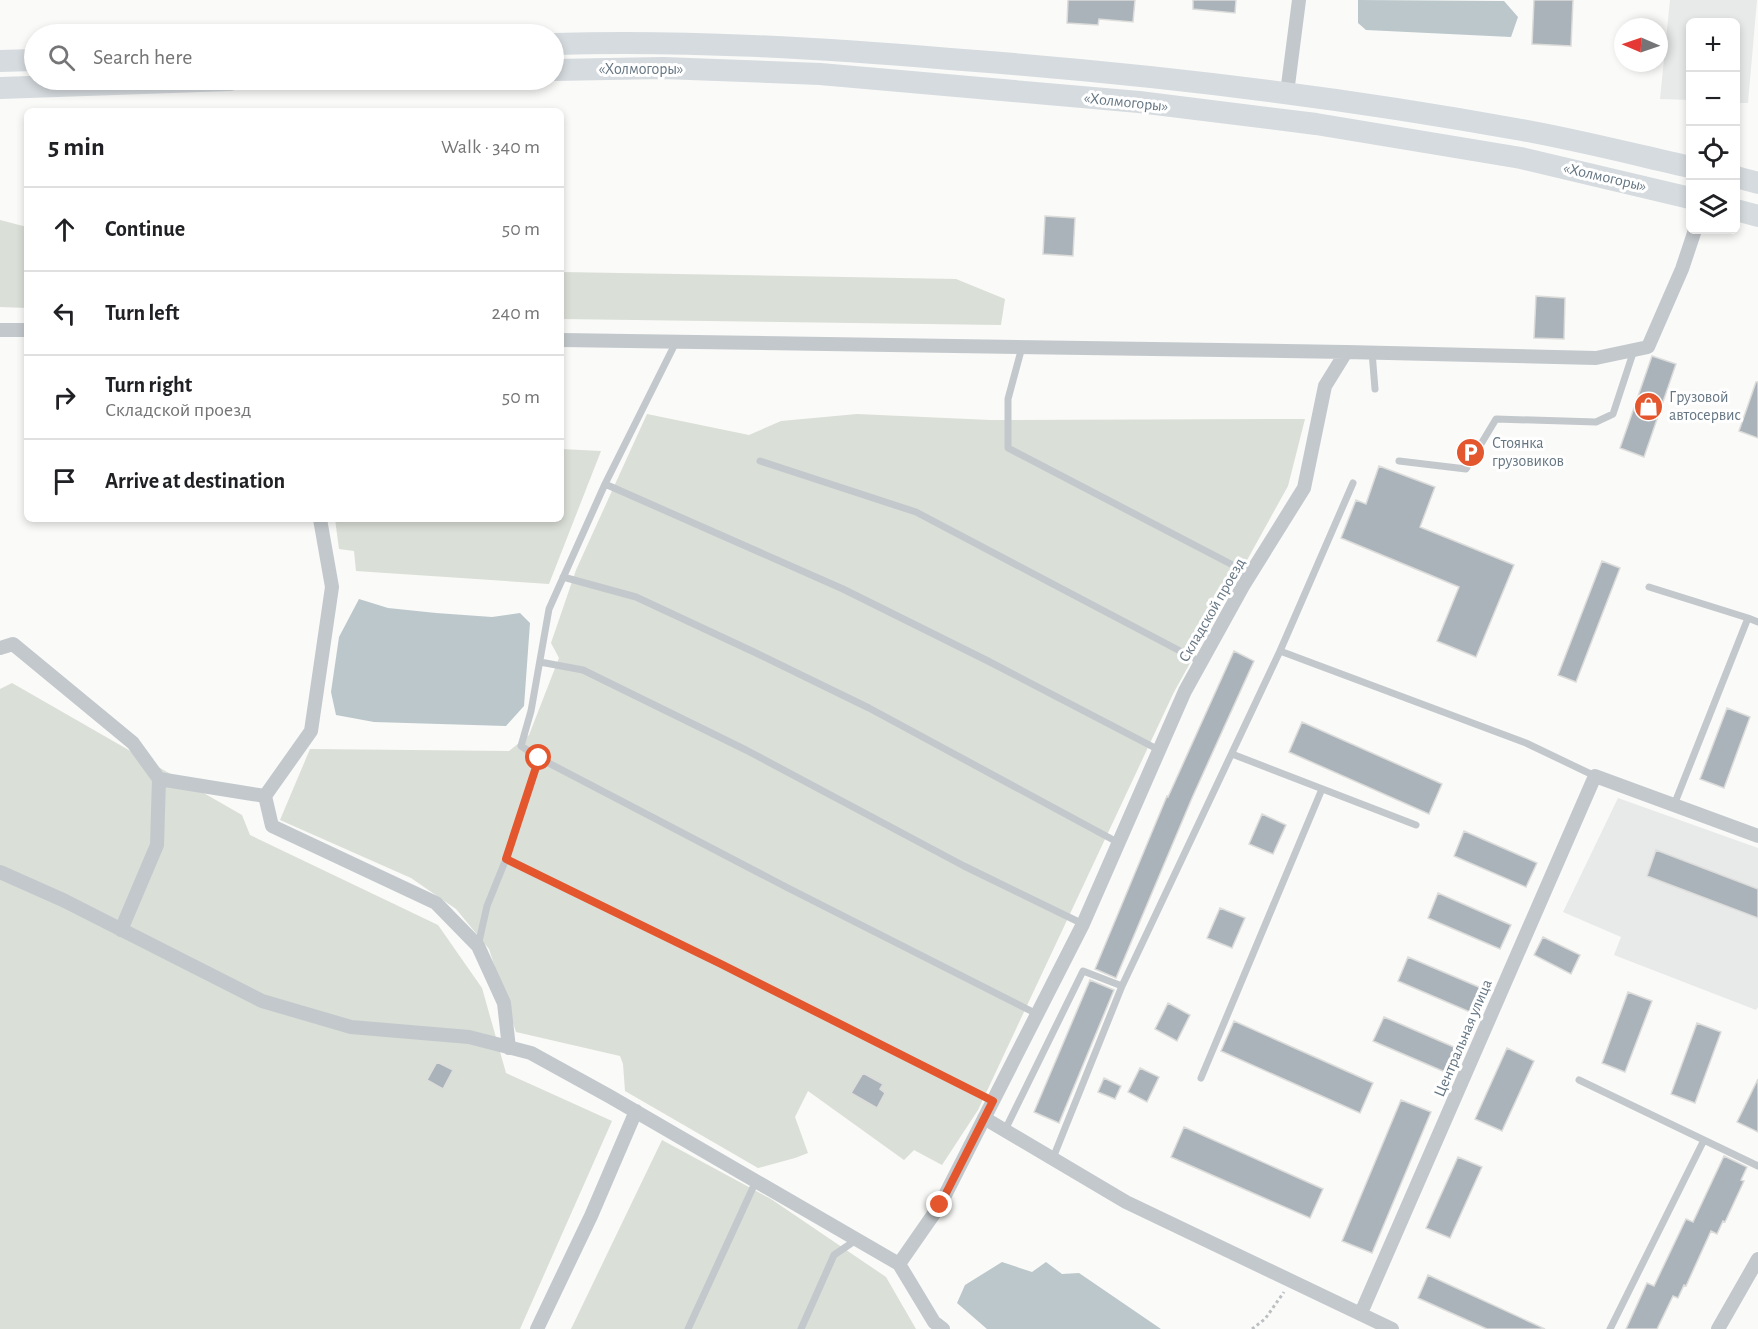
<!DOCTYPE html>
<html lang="en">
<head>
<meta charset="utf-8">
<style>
	body { margin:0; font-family:"Alegreya Sans",sans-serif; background:#f2f2f2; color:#202124 }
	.controls { position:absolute; right:18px; top:18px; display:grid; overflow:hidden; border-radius:9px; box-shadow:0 3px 9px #0003 }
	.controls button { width:54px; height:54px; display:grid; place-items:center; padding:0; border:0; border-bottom:2px solid #e0e0e0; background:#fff; color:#202124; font:30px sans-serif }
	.compass { position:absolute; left:1614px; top:18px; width:54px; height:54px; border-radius:50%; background:#fff; box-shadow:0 3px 9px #0003; rotate:272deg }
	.stop { position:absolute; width:18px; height:18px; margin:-14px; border:4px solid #e4572e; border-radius:50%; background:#fff }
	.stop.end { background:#e4572e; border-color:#fff; box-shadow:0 2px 6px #0008 }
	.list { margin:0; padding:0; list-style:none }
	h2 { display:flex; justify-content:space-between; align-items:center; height:78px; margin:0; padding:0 24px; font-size:26px }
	h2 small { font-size:20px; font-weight:400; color:#757577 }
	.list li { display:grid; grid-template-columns:39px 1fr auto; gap:18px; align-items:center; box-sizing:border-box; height:84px; padding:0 24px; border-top:2px solid #e0e0e0 }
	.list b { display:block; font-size:22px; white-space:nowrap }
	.list p { margin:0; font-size:20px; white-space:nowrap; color:#757577 }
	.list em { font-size:20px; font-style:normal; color:#757577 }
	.icon { flex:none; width:33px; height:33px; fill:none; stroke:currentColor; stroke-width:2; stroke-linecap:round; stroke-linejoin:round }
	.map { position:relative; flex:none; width:1758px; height:1329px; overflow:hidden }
	.search { position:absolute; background:#fff; box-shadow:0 3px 9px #0003; left:24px; top:24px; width:540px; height:66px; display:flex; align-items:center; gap:15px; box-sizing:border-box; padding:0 21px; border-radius:33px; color:#757577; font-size:22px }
	.panel { position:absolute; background:#fff; box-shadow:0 3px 9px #0003; left:24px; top:108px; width:540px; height:414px; border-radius:9px }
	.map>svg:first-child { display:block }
	.built { fill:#e8e9e9 }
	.green { fill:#dadfd7 }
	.water { fill:#bbc7cb }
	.building { fill:#aab3b9; stroke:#dcdcda; stroke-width:1.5 }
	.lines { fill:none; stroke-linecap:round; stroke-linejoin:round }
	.path { stroke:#bbbfc2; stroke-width:3; stroke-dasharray:3 3; stroke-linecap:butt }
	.service { stroke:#c3c8cc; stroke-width:7 }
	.minor { stroke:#c3c8cc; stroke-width:14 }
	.trunk { stroke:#d6dbdf; stroke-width:22 }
	.route { stroke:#e4572e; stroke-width:8 }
	.labels { text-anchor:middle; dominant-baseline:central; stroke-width:6; stroke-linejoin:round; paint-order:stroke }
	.street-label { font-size:16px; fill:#657683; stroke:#fff }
	.poi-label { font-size:16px; fill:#657683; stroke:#fff; text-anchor:start }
</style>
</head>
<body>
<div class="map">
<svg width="1758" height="1329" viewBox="0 0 1758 1329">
	<rect width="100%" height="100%" fill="#fafaf8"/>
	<path class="built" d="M1670,0h87l-9,103h-12v-81h-46v78l-30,-1z
		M1618,798l140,50v159l-2,3 -142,-55 7,-18 -58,-25z"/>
	<path class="green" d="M0,220l27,7v81l-27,-1z
		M561,272l395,7 49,20 -4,26 -440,-6z
		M647,414l102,21 32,-14 76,-7 133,6 315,-1 -17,67 -114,206 -196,418 -36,55 -28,-15 -10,10 -96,-69 -13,26 13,36 -13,5 -37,10 -133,-77 -2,-27 -3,-8 -104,-24 -27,-83 -33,-40 -45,-31 -131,-58 30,-71 199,2 20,-16 30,-77 -8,-15 25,-73z
		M561,449l40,2 -52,133 -193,-13 -2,-20 -15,-2 -4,-30h226z
		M12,683l230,132 8,20 188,90 44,63 24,85 106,48 -92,208h-520v-640z
		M662,1140l109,59 115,78 30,52h-345z"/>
	<path class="water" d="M1358,0l146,1 14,16 -7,20 -145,-7 -8,-7z
		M359,599l29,9 48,5 56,4 28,-4 10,10 -6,83 -18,20 -132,-4 -38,-7 -5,-23 8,-55z
		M1002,1262l30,10 14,-10 16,12 17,-1 82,56h-174l-30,-26 8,-18z"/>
	<path class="building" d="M1068,0h67l-2,22 -34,-3 -1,6 -31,-2z
		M1193,0h43l-1,13 -42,-4z
		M1534,0h39l-2,46 -39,-2z
		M1045,216l30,2 -2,38 -30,-2z
		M1536,296l29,2 -1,41 -30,-1z
		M1652,356l24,8 -32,93 -24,-9z
		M1756,382h2v56l-19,-7z
		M1379,466l56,21 -15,40 94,38 -38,92 -39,-16 22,-54 -118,-49 15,-38 10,4z
		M1602,561l18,7 -44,114 -18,-7z
		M1234,651l20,10 -62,137 -76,180 -21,-9 72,-173 1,1z
		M1727,708l23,9 -26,71 -24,-9z
		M1302,722l140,62 -13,30 -140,-62z
		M1262,814l24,11 -13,29 -24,-10z
		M1464,831l73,32 -11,24 -72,-31z
		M1656,850l102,39v29l-111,-42z
		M1438,893l73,32 -11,24 -72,-31z
		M1220,908l25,10 -13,30 -25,-10z
		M1543,937l37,18 -9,19 -37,-19z
		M1408,957l73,31 -11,24 -72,-31z
		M1090,980l24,10 -55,133 -25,-11z
		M1628,992l24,9 -27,71 -23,-9z
		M1168,1003l22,12 -13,26 -22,-12z
		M1384,1017l72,31 -11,24 -72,-31z
		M1234,1021l139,62 -13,30 -139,-62z
		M1697,1023l24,9 -26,71 -24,-9z
		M1507,1048l27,13 -32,70 -27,-12z
		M437,1062l16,8 -10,19 -16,-9z
		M1140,1068l19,9 -12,25 -19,-10z
		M863,1073l20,11 -3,5 5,4 -8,15 -26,-15z
		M1104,1078l17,8 -6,13 -17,-7z
		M1758,1079v53l-21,-10z
		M1401,1100l30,12 -59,141 -30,-12z
		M1184,1127l139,62 -13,29 -139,-61z
		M1724,1156l23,11 -6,13 3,1 -19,41 -2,-1 -6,13 -6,-3 -25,55 -2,-1 -6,13 -5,-2 -16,33h-31l21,-46 7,3 32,-67 7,3z
		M1458,1157l24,10 -32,71 -24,-10z
		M1428,1275l117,54h-58l-69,-31z"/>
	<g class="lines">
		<path class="path" d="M1252,1329l13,-10 19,-27"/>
		<path class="service" d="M1022,347l-14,52v49l242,126
			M1372,352l3,37
			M760,461l156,51 285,150
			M1399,461l67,8 30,-50 100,3 17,-8 21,-64
			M605,484l238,105 145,72 171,89
			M563,577l73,20 118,55 115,56 250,135
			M1649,587l99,31
			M1280,651l73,-168
			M540,662l43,8 163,80 218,116 119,58
			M1232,754l184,71
			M539,758l249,130 249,126
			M1674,805l74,-187 10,4
			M506,859l215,105 272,137
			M478,946l9,-40 19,-47 33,-101 -18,-12 10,-35 18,-102 56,-125 71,-142
			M1201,1078l121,-289
			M1579,1080l179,86
			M1005,1130l78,-159 39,15 158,-335 246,92 69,33
			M1053,1158l69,-172
			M688,1329l68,-148
			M801,1329l33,-74 22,-15
			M1610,1329l94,-189"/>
		<path class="minor" d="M1287,93l12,-93
			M0,330h27
			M561,340l785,12
			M320,519l12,68 -21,144 -46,65 7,30 164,77 42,43 26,57 5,45
			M0,648l13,-4 120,99 26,36 -2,66 -36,85
			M159,779l106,17
			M0,872l63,28 199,101 89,26 118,10 62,16 78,43 290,168 35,58 9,7
			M984,1118l142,84 266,127
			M899,1264l41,-59 143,-281 102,-233 58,-105 61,-98 21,-102 21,-34 250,6 52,-11 34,-78 13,-39
			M1361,1313l234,-537 163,60
			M537,1329l54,-113 45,-105
			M1718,1329l40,-70"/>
		<path class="trunk" d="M554,44c132,-4 264,4 396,15 190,14 379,36 566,70 58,10 116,25 174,38
			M0,61l34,-1
			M554,70l109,-2 157,6 319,28 177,22 205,34 169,40
			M0,88l230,-8
			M1736,177l22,6
			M1736,210l22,6"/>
	</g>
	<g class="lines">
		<path class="route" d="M539,758l-33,101 215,105 272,137 -53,104"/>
	</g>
	<defs>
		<symbol id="shop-disc" viewBox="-11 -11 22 22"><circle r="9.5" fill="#e4572e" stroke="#fff"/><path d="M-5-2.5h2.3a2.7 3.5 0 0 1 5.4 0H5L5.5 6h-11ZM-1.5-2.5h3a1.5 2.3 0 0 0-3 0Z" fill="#fff"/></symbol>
		<symbol id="parking-disc" viewBox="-11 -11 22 22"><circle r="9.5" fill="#e4572e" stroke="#fff"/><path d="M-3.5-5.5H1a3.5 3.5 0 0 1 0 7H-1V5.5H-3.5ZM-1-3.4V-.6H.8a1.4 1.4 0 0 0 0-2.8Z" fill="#fff"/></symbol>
	</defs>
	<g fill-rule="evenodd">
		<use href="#shop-disc" x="1632" y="390" width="33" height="33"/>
		<use href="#parking-disc" x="1454" y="436" width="33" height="33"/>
	</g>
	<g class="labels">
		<g class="street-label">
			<text x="641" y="69">«Холмогоры»</text>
			<text transform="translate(1126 102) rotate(6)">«Холмогоры»</text>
			<text transform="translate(1605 177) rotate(13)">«Холмогоры»</text>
			<text transform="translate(1212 610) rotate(-60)">Складской проезд</text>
			<text transform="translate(1463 1038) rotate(-67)">Центральная улица</text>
		</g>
		<g class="poi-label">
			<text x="1669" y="397">Грузовой<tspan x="1669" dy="18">автосервис</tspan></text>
			<text x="1492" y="443">Стоянка<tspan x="1492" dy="18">грузовиков</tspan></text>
		</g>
	</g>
</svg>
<div class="controls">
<button>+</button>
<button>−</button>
<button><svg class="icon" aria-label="locate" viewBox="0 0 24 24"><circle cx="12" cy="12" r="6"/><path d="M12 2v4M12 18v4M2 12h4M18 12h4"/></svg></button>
<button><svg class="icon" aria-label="layers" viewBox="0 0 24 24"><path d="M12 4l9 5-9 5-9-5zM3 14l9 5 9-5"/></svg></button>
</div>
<svg class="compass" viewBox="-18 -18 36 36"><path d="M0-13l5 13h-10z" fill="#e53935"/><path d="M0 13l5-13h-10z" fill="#757577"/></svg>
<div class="stop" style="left:539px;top:758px"></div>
<div class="stop end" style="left:940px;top:1205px"></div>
<div class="search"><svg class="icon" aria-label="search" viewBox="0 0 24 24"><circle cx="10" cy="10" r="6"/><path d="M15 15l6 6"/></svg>Search here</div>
<section class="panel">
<h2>5 min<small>Walk · 340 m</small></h2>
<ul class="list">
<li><svg class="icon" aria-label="ahead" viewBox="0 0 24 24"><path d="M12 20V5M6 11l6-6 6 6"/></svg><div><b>Continue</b></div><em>50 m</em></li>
<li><svg class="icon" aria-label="left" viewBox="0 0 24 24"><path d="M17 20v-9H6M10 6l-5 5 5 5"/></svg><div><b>Turn left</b></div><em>240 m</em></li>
<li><svg class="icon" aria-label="right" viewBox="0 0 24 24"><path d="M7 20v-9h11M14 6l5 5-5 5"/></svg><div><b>Turn right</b><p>Складской проезд</p></div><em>50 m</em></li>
<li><svg class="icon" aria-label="arrive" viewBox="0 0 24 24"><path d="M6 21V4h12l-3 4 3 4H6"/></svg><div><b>Arrive at destination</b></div></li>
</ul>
</section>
</div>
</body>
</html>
